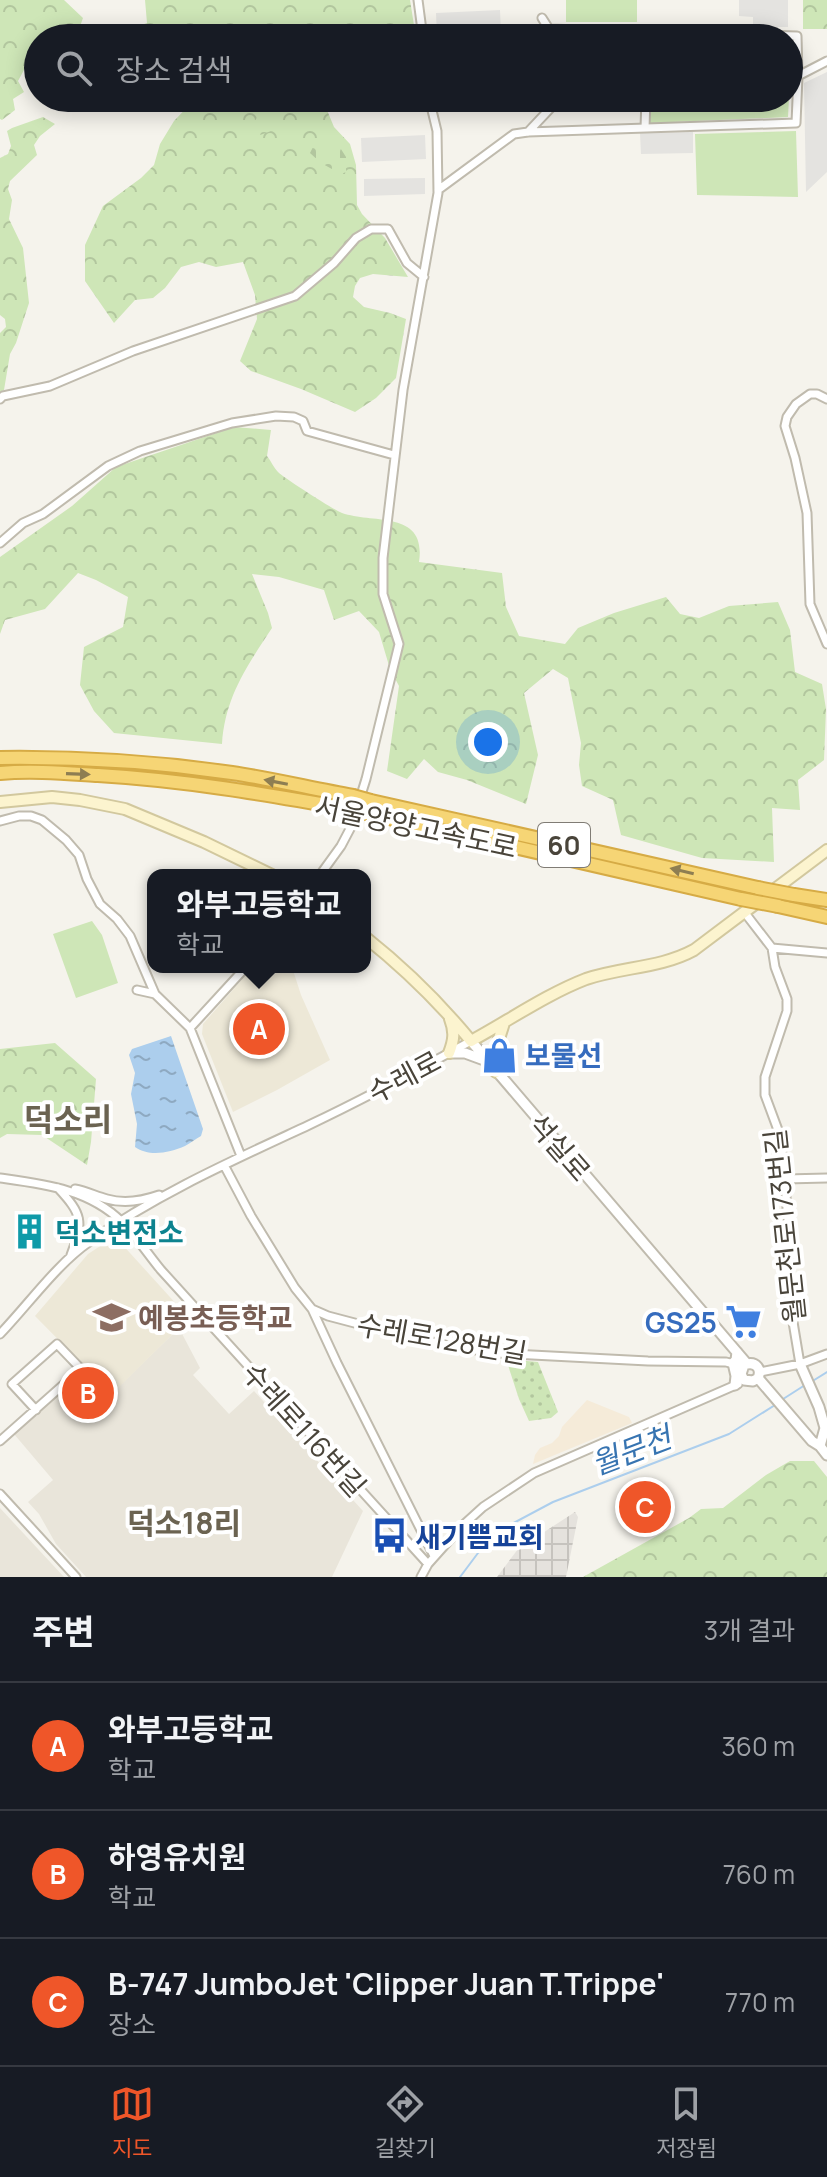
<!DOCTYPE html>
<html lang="ko">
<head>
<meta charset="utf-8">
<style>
	body { margin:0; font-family:Manrope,"Noto Sans KR",sans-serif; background:#20242c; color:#f1f3f6 }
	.you { position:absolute; left:488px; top:742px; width:28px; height:28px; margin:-20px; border:6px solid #fff; border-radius:50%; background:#1a73e8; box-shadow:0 0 0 12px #1a73e833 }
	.badge { display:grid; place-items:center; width:52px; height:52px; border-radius:50%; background:#ef5629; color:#fff; font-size:26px; font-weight:700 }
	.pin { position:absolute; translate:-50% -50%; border:4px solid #fff; box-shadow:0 2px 8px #0006 }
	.popup { position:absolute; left:147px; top:869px; width:224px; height:104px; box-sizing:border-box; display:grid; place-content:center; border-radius:16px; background:#171b24; filter:drop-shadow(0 2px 6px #0005); font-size:26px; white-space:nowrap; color:#9ea1a6 }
	.popup b { font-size:30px; color:#f1f3f6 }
	.popup::after { content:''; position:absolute; left:50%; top:100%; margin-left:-16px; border:16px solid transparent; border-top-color:#171b24 }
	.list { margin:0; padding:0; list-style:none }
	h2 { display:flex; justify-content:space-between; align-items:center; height:104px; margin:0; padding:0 32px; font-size:34px }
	h2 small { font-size:26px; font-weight:400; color:#9ea1a6 }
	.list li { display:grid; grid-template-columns:52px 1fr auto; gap:24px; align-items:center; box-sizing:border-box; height:128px; padding:0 32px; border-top:2px solid #363941 }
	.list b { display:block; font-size:30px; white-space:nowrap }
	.list p { margin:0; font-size:26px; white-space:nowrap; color:#9ea1a6 }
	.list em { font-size:26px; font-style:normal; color:#9ea1a6 }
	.icon { flex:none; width:44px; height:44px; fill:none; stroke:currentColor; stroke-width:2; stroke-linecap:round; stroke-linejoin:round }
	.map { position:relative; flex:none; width:827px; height:1577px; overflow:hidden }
	.search { position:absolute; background:#171b24; box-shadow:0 4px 20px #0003; left:24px; right:24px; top:24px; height:88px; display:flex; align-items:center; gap:20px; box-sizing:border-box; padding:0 28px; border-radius:44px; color:#9ea1a6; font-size:30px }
	.sheet { height:488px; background:#171b24 }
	nav { display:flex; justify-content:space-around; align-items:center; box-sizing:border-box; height:112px; border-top:2px solid #363941; background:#171b24; font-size:22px; color:#9ea1a6 }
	nav a { display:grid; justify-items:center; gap:4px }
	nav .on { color:#ef5629 }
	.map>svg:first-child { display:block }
	.residential { fill:#e9e5da }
	.commercial { fill:#f5ebd9 }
	.industrial { fill:url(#industrial-grid) }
	.education { fill:#ede8d7 }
	.grass { fill:url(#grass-dots) }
	.forest { fill:url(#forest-crowns) }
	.cemetery { fill:url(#cemetery-stones) }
	.pitch { fill:#cee6b7 }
	.parking { fill:#e4e3e0 }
	.water { fill:url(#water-ripples) }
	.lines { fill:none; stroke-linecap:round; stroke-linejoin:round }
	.stream { stroke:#acceed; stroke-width:2 }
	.minor-casing { stroke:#c0bbae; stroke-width:11 }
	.tertiary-casing { stroke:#c0bbae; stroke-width:13 }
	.secondary-casing { stroke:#d2c89e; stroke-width:14 }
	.motorway-casing { stroke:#d6ab45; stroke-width:16 }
	.minor { stroke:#fff; stroke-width:7 }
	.tertiary { stroke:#fff; stroke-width:9 }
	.secondary { stroke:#fcf4cf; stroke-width:10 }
	.motorway { stroke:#f6d575; stroke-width:12 }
	.motorway-bridge-casing { stroke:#d6ab45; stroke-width:16; stroke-linecap:butt }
	.motorway-bridge { stroke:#f6d575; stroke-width:12 }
	.oneway { fill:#8e7e52 }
	.labels { text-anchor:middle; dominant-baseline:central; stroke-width:8; stroke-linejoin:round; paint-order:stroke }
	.shield { fill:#fff; stroke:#807c75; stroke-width:2 }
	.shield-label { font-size:26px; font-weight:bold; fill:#49443a }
	.street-label { font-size:28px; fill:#49443a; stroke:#fff }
	.shop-label { font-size:28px; font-weight:bold; fill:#366cbe; stroke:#fff; text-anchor:start }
	.culture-label { font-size:28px; font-weight:bold; fill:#0d838f; stroke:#fff; text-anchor:start }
	.education-label { font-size:28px; font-weight:bold; fill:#785e54; stroke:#fff; text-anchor:start }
	.transit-label { font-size:28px; font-weight:bold; fill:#164399; stroke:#fff; text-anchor:start }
	.water-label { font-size:30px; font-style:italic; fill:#3774b1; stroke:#fff }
	.neighbourhood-label { font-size:30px; font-weight:bold; fill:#6b6351; stroke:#fff }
	.quarter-label { font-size:32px; font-weight:bold; fill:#6b6351; stroke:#fff }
</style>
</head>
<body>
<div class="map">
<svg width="827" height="1577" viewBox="0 0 827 1577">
	<defs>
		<pattern id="industrial-grid" width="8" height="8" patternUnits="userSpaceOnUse" patternTransform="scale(2)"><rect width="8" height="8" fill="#e5e2dd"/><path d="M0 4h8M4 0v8" fill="none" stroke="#c6c3be"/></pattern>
		<pattern id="grass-dots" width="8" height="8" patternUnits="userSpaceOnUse" patternTransform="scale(2)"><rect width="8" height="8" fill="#cee6b7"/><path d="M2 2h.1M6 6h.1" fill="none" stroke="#b2c69e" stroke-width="1.8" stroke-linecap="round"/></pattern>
		<pattern id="forest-crowns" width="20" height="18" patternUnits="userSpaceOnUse" patternTransform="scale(2)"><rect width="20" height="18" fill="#cee6b7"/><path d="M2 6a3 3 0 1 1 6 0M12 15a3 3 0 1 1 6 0" fill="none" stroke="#b2c69e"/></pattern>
		<pattern id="cemetery-stones" width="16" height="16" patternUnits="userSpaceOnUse" patternTransform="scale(2)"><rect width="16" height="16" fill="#cee6b7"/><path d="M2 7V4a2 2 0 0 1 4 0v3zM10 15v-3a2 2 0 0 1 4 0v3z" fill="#b2c69e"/></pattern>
		<pattern id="water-ripples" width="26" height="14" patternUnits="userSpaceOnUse" patternTransform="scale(2)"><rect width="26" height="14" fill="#acceed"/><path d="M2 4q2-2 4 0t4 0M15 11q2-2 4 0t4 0" fill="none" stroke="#8ea9c1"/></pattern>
	</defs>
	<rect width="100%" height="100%" fill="#f5f3ec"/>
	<path class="residential" d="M179,1328l21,40 -7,7 36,39 25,-23 109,120 -31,66h-246l-30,-33 -17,-30 -11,-12 25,-22 -39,-46 45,-38 5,-1 26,27 7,-9 4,-18 -3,-16 14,14z
		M0,1508l64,69h-64z"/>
	<path class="commercial" d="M587,1400l42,17 3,6 -99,41 2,-9 5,-7 12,-5 7,-7 3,-9z"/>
	<path class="industrial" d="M575,1512l3,5 -12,60h-69l21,-28z"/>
	<path class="education" d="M253,967h39l9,28 29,65 -53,30 -44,22 -31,-78 1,-10z
		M108,1241l12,1 69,76 -77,76 -77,-78 53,-62z"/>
	<path class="grass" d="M506,1359l32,3 20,50 -7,6 -22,3 -10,-22z"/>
	<path class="forest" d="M0,0h64l19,18 -5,14 4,6h-44v23l-13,7 -7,13 6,11 -11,7 2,11 -13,10 -2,-1z
		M145,0h265l6,38h-25l4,-3 -21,3h-163l-17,-14 -38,14h-60l2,-13c19,-2 30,6 49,-2z
		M803,0h24v29h-24z
		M196,98h126l12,29 16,17 6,21 1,40 5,9 23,24 23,39 -35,-3 -13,4 -5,8 -2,11 11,10 26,6 16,6 -10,59 -20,20 -21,14 -54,-23 -50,-18 -11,-10 17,-42 -2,-24 -12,-33 -27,5 -17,-5 -18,5 -16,21 -12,10 -18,2 -21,23 -29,-42v-36l18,-39 38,-28 13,-13 6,-21 14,-23z
		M43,117l12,7 -15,12 -6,9 3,10 -27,26 -2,8 4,11 -3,19 14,29 6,55 -13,40 -6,11 -6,36 -4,2v-59l6,-6 -1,-8 -5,-4v-157l8,-4 3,-8 -4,-15 5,-3z
		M234,427l37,3 -4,26c4,5 7,12 11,16 6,6 56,38 64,41 32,11 85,-3 77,49l83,11 4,34 13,29 46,8 13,-16 36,-15 52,-16 14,17 19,4 30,-12 49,-4 12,28 5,42 27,12 4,25 -2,51 -26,20 2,30 -28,-2 2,54 -72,-4 -81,-23 -8,-35 -31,-14 -3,-21 2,-22 -13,-65 -15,-9 -29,24 14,62 -12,49 -59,-24 -29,-8 -14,-13 -17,20 -20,-8 12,-85 -9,-17 -11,-37 -20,-21 -25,9 -10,-30 -45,-13 -27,-3 16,39 4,15c-25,38 -47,69 -50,116l-108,-11 -20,-22 -14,-26 4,-38 39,-20 5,-30 -32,-17 -18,-7 -33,36 -40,11 -5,14v-77l72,-51 44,-39z
		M55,1043l41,36 -5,63 -4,23 -45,-30 -35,-1 -7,4v-89z
		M790,1461h24l13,16v100h-244l106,-59 12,-9 22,-1 43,-33z"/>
	<path class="cemetery" d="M272,101l8,3 -9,27 -11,4 -7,-11 8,-13z
		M322,144l17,2 7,11v15l-5,2 -20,-11 -11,-10 3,-6z"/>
	<path class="pitch" d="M566,0h71v22h-71z
		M650,98h139l-1,19 -138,6z
		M796,131l2,66 -101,-2 -2,-61z
		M92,921l10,14 16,48 -42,15 -23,-64z"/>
	<path class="parking" d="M739,0h49v27h-35v-10l-14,-1z
		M500,10l1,24 -64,3 -1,-24z
		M827,72v100l-21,20 -2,-109z
		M693,132v21l-52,1 -1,-21z
		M425,135l1,24 -64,3 -1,-24z
		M425,178v16l-61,2v-17z"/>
	<path class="water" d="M171,1036l32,93 -2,7c-6,3 -10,7 -16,10 -16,7 -36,11 -50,1l2,-23 -6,-30 4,-21 -6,-18 3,-6z"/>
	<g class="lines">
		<path class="stream" d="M811,1382l16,-10
			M780,1401l25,-16
			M460,1577l18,-24 30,-27 45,-24 176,-68 46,-29"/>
		<defs>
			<path id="minor" d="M418,0l5,38
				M542,18l7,11 99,3
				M648,38v-6l149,4 1,40
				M645,128l1,-30
				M528,132l32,-34
				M438,190l76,-56 14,-2 268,-9 2,-47 29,-15
				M0,399l3,-3 47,-10 83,-35 162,-55 39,-33 22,-25 15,-9h17l19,34 17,14
				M827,399l-10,-5h-7l-14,10 -9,13 -2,9 10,32 12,55 3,91 17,40
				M0,543l23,-20 20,-9 65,-48 32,-15 92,-28 44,-7 18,1 9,4 4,10 87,24
				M0,821l19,-5h12l11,4 24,20 13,15 8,24 13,25 17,15 13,17 25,58
				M320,875l21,-29 10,-19 15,-48 33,-135 -16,-50v-36l20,-168 35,-197 -1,-62 -8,-33
				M745,913l27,35 3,19 12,32v12l-22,66v18l13,35 4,20 8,93 -4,37 14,84
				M772,948l55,5
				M137,990l18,4 35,34 51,128
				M190,1028l56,-61
				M224,1165l27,51 44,72 17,21 16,7 91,24 75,13 154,8 78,1 12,3
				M0,1178c43,6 89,11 122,44 14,14 26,32 39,48l267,294
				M785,1179l42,-1
				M58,1188c24,26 26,33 13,67
				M75,1189c11,2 21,7 32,10 18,5 35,2 52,-4
				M312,1309l25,54 97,193
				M0,1334c28,-29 57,-70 89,-92 68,-48 145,-82 220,-117 55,-26 109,-55 162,-84
				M760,1372l40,-8 27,-10
				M0,1441l81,-72 -24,-25 -45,40 24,26
				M0,1494l76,83
				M421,1577l7,-13 33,-37 22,-20 51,-34 204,-89"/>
			<path id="tertiary" d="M471,1041l276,323
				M449,1053h16l19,7
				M747,1364c9,-2 15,5 11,14
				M800,1364l19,43 6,21 -5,18
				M743,1368l-2,6 3,6 9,1 5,-3
				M758,1378l54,63 8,5 7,9
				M735,1385l1,-9 -3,-13 3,-3 1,-8"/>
			<path id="secondary" d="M0,802l52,-5 28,3 45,9 79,33 68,33
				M365,937c39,31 74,65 106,104 37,-20 76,-47 115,-62 36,-12 75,-11 108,-29l133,-100
				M449,1053c5,-13 6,-21 1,-34
				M496,1072l1,-27 7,-22"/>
			<path id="motorway" d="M0,758c77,-1 155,4 232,15 41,6 81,16 121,23
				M0,773c32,-3 66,0 98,2 85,5 167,19 251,34
				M371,801l387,87
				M367,813l374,86
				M794,895l33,5
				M778,906l49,11"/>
		</defs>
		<use href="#minor" class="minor-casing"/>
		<use href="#tertiary" class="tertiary-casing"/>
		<use href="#secondary" class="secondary-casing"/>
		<use href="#motorway" class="motorway-casing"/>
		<use href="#minor" class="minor"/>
		<use href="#tertiary" class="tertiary"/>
		<use href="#secondary" class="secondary"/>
		<use href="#motorway" class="motorway"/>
		<defs>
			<path id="motorway-bridge" d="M353,796l18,5
				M349,809l18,4
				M758,888l36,7
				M741,899l37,7"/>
		</defs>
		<use href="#motorway-bridge" class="motorway-bridge-casing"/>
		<use href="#motorway-bridge" class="motorway-bridge"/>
	</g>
	<defs><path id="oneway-solid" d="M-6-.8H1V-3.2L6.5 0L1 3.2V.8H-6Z" transform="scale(2)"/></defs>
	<g class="oneway">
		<use href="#oneway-solid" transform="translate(78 774) rotate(2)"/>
		<use href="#oneway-solid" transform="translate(276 782) rotate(-169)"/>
		<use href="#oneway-solid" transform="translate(682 871) rotate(-167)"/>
	</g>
	<defs>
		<symbol id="shop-bare" viewBox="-9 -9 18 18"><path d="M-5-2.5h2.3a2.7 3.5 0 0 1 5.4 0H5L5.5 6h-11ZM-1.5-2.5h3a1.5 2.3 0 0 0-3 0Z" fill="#3f7fe0" stroke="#fff" stroke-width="2.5" paint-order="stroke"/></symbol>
		<symbol id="building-bare" viewBox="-9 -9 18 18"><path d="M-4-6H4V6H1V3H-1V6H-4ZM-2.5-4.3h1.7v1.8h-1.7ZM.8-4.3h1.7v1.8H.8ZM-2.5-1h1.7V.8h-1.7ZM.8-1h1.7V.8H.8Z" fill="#0f9aa8" stroke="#fff" stroke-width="2.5" paint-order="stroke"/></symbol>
		<symbol id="school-bare" viewBox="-9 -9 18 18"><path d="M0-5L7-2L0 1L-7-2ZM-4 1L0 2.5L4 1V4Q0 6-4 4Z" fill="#8d6e63" stroke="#fff" stroke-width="2.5" paint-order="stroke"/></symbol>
		<symbol id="supermarket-bare" viewBox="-9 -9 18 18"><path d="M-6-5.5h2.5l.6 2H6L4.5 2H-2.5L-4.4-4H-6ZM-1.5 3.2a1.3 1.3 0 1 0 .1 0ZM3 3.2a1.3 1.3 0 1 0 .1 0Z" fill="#3f7fe0" stroke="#fff" stroke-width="2.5" paint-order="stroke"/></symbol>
		<symbol id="bus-bare" viewBox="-9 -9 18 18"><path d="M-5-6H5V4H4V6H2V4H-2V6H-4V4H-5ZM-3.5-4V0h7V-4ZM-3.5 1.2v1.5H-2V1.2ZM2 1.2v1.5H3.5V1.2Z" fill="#1a4fb4" stroke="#fff" stroke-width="2.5" paint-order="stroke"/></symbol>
	</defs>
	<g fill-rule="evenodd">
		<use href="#shop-bare" x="474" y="1030" width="51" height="51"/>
		<use href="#building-bare" x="4" y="1206" width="51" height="51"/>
		<use href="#school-bare" x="86" y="1292" width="51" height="51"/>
		<use href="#supermarket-bare" x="718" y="1296" width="51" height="51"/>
		<use href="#bus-bare" x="364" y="1510" width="51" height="51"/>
	</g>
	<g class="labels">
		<rect class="shield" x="538" y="823" width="52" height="44" rx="6"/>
		<g class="shield-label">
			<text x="564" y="845">60</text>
		</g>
		<g class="street-label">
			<text transform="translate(416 826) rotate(12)">서울양양고속도로</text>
			<text transform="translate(404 1076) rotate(-28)">수레로</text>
			<text transform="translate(560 1147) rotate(49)">석실로</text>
			<text transform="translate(784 1226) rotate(-96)">월문천로173번길</text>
			<text transform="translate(442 1338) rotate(10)">수레로128번길</text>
			<text transform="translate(305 1429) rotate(48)">수레로116번길</text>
		</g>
		<g class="shop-label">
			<text x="525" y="1055">보물선</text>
			<text x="717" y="1322" text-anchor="end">GS25</text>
		</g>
		<g class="culture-label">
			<text x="55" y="1232">덕소변전소</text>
		</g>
		<g class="education-label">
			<text x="138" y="1317">예봉초등학교</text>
		</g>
		<g class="transit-label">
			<text x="415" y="1536">새기쁨교회</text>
		</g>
		<g class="water-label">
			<text transform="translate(631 1450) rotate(-21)">월문천</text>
		</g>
		<g class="neighbourhood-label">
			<text x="184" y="1522">덕소18리</text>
		</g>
		<g class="quarter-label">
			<text x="68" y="1119">덕소리</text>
		</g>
	</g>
</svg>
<div class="you"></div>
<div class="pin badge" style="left:259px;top:1029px">A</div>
<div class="popup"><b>와부고등학교</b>학교</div>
<div class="pin badge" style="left:88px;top:1393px">B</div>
<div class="pin badge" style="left:645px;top:1507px">C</div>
<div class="search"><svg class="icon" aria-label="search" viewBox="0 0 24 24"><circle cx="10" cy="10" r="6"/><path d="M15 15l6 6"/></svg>장소 검색</div>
</div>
<section class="sheet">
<h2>주변<small>3개 결과</small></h2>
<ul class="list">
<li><span class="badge">A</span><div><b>와부고등학교</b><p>학교</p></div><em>360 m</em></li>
<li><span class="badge">B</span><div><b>하영유치원</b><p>학교</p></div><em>760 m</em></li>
<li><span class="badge">C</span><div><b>B-747 JumboJet 'Clipper Juan T.Trippe'</b><p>장소</p></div><em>770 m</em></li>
</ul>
</section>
<nav>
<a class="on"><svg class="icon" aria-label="map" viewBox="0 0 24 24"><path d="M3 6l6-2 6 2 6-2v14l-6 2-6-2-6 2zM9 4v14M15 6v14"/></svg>지도</a>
<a><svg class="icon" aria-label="directions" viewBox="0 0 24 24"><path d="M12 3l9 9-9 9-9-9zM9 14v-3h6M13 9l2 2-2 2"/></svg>길찾기</a>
<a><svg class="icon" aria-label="saved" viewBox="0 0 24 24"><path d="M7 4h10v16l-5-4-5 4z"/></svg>저장됨</a>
</nav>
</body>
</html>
